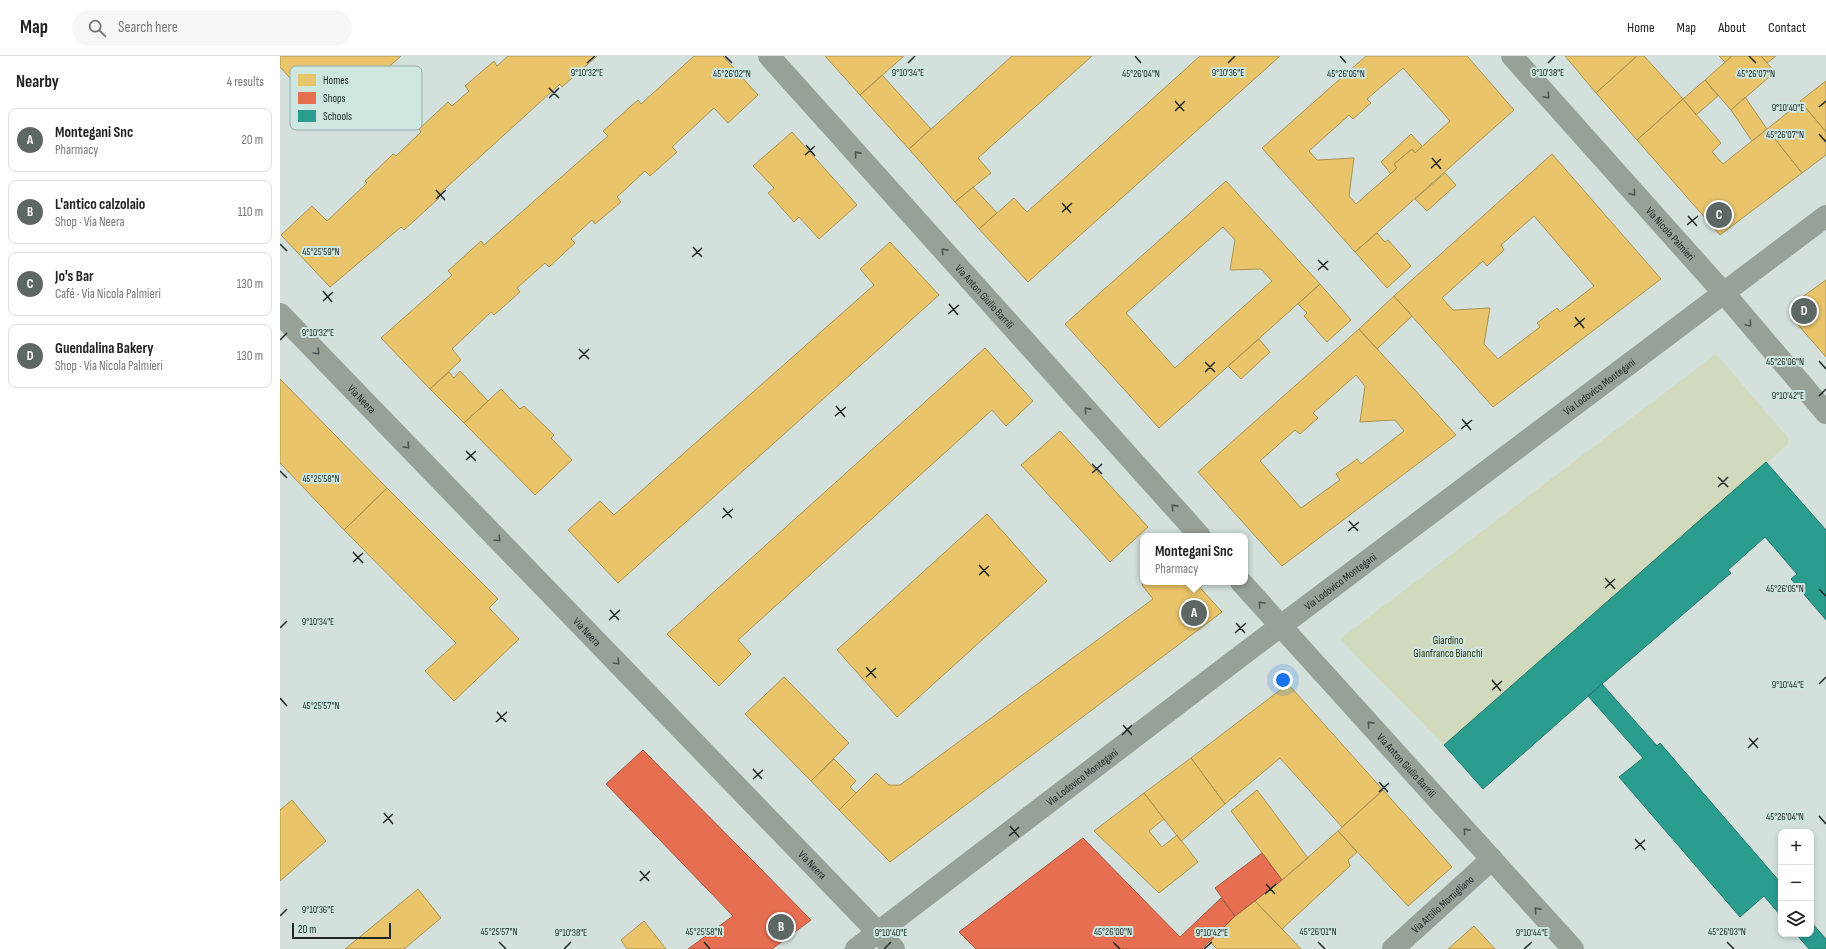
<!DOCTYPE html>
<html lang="en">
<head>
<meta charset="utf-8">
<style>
	body { margin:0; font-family:"Sofia Sans Condensed",sans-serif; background:#f6f6f6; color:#222 }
	.controls { position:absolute; right:12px; bottom:12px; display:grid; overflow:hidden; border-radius:8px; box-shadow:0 2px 6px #0003 }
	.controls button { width:36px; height:36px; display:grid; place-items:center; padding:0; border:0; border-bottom:1px solid #e0e0e0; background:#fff; color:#222; font:20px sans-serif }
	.scale { position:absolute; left:12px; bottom:10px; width:99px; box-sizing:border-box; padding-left:4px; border:2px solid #1e2725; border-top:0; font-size:11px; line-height:14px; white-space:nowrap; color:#1e2725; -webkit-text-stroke:3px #cde6df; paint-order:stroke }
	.you { position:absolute; left:1003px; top:624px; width:14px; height:14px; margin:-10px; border:3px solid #fff; border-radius:50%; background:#1a73e8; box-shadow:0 0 0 6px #1a73e833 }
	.badge { display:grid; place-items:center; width:26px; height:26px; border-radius:50%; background:#5d6865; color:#fff; font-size:13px; font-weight:700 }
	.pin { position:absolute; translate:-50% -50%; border:2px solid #fff; box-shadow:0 1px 4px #0006 }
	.popup { position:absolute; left:860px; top:477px; width:108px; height:52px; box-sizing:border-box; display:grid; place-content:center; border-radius:8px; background:#fff; filter:drop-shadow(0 1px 3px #0005); font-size:13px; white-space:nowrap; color:#767676 }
	.popup b { font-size:15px; color:#222 }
	.popup::after { content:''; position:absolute; left:50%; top:100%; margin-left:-8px; border:8px solid transparent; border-top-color:#fff }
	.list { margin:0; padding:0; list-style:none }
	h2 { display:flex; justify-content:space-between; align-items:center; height:52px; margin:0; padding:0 16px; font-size:17px }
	h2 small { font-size:13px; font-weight:400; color:#767676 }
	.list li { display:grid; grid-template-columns:26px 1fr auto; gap:12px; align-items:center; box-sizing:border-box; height:64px; margin:0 8px 8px; padding:0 8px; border:1px solid #e0e0e0; border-radius:8px }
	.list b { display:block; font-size:15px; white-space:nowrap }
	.list p { margin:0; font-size:13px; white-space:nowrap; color:#767676 }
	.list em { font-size:13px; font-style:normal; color:#767676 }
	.icon { flex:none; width:22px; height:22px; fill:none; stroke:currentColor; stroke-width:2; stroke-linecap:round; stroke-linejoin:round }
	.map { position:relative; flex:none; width:1546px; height:893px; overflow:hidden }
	header { display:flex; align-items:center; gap:24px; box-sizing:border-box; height:56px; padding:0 20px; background:#fff; border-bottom:1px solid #e0e0e0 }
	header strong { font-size:19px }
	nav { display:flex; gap:22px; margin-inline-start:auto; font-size:14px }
	.search { width:280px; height:36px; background:#f6f6f6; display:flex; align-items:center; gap:10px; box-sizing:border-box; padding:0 14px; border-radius:22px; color:#767676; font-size:15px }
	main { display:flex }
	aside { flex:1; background:#fff }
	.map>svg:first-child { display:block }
	.green { fill:#d1dabc }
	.homes { fill:#e9c46a; stroke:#ac9555; fill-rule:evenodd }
	.shops { fill:#e76f51; stroke:#ab5944 }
	.schools { fill:#2a9d8f; stroke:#267a6f }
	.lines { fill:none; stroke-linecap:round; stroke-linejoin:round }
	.minor { stroke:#97a198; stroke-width:22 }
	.tertiary { stroke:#97a198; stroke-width:22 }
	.tram { stroke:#99a39d; stroke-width:1 }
	.oneway { stroke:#4e5853 }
	.ticks { fill:none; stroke:#1e2725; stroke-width:1.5 }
	.labels { text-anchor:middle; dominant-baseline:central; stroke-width:4; stroke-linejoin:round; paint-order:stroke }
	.street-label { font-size:11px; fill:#1e2725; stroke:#cde6df }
	.park-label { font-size:11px; fill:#2e310b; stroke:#cde6df }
	.key { fill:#cde6df; stroke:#98ada7; stroke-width:1 }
	.key-label { font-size:11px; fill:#1e2725 }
	.ticks-label { font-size:10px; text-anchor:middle; fill:#1e2725; stroke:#cde6df; stroke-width:4; stroke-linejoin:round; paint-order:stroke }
</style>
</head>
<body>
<header>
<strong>Map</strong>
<div class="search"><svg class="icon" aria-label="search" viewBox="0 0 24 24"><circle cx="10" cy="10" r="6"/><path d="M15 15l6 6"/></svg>Search here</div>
<nav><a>Home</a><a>Map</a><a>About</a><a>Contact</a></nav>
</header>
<main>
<aside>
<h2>Nearby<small>4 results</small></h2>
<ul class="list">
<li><span class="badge">A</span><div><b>Montegani Snc</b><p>Pharmacy</p></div><em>20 m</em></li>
<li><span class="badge">B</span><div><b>L'antico calzolaio</b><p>Shop · Via Neera</p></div><em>110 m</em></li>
<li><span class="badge">C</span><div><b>Jo's Bar</b><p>Café · Via Nicola Palmieri</p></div><em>130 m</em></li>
<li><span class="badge">D</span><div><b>Guendalina Bakery</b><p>Shop · Via Nicola Palmieri</p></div><em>130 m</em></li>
</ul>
</aside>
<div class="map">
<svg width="1546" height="893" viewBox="0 0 1546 893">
	<rect width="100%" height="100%" fill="#d3e0dc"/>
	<path class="green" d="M1436,298l73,85 -1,5 -344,301 -104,-106z"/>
	<path class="homes" d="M0,0h121l-73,64 -48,-53z
		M228,0h89l-35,31 -2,-3 -123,112 2,2 -35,32 -3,-3 -71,60 -49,-52 31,-29 15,15 40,-38 -2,-2 28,-27 3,2 25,-24 -2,-3 29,-27 4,4 17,-15 -4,-5 29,-25 3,5z
		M414,0h29l35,39 -30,28 -14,-15 -42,39 5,5 -27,24 -5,-5 -28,26 4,5 -26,22 -3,-4 -21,19 4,4 -26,24 -4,-4 -28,25 3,4 -26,23 -3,-3 -39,37 9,11 -31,29 -49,-51 71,-63 -4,-4 33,-30 3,4 124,-109 -5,-5 35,-31 3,4z
		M545,0h79l-44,39z
		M732,0h80l-114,102 13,15 -36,29 -46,-53z
		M920,0h80l-252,226 -49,-53 35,-31 13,14z
		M1086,0h101l47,54 -159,142 -93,-104zM1123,12l47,53 -35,32 -3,-4 -18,15 3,4 -41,36 -7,-8 5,-38 -37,2 -8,-9 40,-36 4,4 18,-16 -4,-4z
		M1285,0h72l-41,37z
		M1357,0h7l39,43 -46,41 -41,-47z
		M1439,0h13l-7,6z
		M1452,0h29l14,16 -44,38 -26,-30z
		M1481,0h15l-9,7z
		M602,19l49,54 -22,20 -49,-54z
		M1425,24l13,16 -22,19 -13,-16z
		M1546,25v51l-26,-31z
		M1465,41l22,32 -15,12 -21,-31z
		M1403,43l38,44 -9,9 11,12 44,-35 35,44 -82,62 -83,-95z
		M1521,46l25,30v23l-24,18 -35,-44z
		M512,76l65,73 -38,34 -20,-22 -5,5 -26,-29 6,-5 -21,-22z
		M1131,78l11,12 -7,7 -3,-4 -18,15 3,4 -6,6 -10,-12z
		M1272,98l109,125 -168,128 -99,-111zM1254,160l60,70 -34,26 -3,-4 -20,15 3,4 -42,32 -14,-15 6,-36 -37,2 -11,-12 41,-37 4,5 17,-16 -3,-5z
		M1165,117l11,12 -29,26 -12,-12z
		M946,125l94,103 -161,144 -94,-104zM943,171l12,13 -5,30 31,-1 11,12 -97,87 -49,-55z
		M693,131l24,26 -18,16 -24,-27z
		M1097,177l8,9 3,-2 23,26 -24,22 -32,-36z
		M610,186l49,53 -321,288 -50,-53 32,-29 14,14 260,-230 -14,-16z
		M1546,224v77l-34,-39 2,-15z
		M1040,228l31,36 -24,22 -23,-26 3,-3 -9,-9z
		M1114,240l18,20 -35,33 -18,-20z
		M1079,273l97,106 -174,131 -84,-94zM1076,319l9,11 -5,36 35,-2 9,11 -43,33 -4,-5 -21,15 4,6 -39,28 -41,-47 35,-31 5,4 18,-16 -5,-5z
		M979,283l11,13 -29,27 -13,-13z
		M705,292l48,53 -27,25 -14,-16 -254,230 13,14 -32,32 -52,-52z
		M180,315l28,30 -24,22 -34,-34 19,-17 5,6z
		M0,323l107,109 -43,42 -64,-67z
		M221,333l19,20 4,-3 30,29 -3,3 21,22 -37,35 -71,-72z
		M780,375l88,96 -38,35 -89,-97z
		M107,432l111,111 -9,9 30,31 -65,62 -29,-30 31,-28 -112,-113z
		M707,458l60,67 -150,136 -60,-67z
		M866,526h49l27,30 -332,250 -51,-52 37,-37 13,12h11l253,-186 -11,-14z
		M504,621l65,66 -38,38 -66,-67z
		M1008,628l95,106 -41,37 -62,-69 -55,46 -34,-46z
		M911,702l34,46 -44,37 -37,-48z
		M554,703l22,22 -6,6 6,6 -17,17 -28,-29z
		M977,734l51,68 -26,22 -51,-69z
		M1103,734l69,77 -44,39 -70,-75z
		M864,737l20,26 -15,12 13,16 15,-12 21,27 -39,31 -65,-62z
		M12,744l34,41 -46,40v-71z
		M1058,775l19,21 -9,8 2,6 -68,63 -27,-28 27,-21z
		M138,833l23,29 -37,31h-59z
		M975,845l27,28 19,20h-84l-7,-7 25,-26z
		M364,865l22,28h-39l-6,-9z
		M1194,870l21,23h-47z"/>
	<path class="shops" d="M363,694l106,107 62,63 -39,29h-84l45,-33 -127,-132z
		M803,782l97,99 41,-39 14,18 -33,33h-226l-17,-17z
		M982,797l20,27 -47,36 -20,-28z"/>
	<path class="schools" d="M1486,406l60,68v90l-35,-41 6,-5 -32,-37 -37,33 3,3 -129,111 -119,105 -39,-44z
		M1322,628l55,62 3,-3 120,139 -3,3 4,4v27l-17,-20 -24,21 -121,-140 24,-19 -55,-62z
		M1531,866l15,17v10h-17l-13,-15h15z"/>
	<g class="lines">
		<g class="minor">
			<path id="s1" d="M489,0l431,480"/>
			<path id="s2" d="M1232,0l217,243 97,114"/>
			<path id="s3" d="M0,258l614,635"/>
			<path id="s4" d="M961,526l332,367"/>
			<path id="s5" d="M1113,893l99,-90"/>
		</g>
		<path class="tertiary" id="s6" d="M576,893l390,-297 580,-436"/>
		<path class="tram" d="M564,893l130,-101 852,-642
			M587,893l212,-162 208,-155 539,-407"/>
	</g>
	<defs><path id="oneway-chevron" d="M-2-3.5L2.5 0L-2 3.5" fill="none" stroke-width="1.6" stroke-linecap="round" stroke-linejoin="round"/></defs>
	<g class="oneway">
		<use href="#oneway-chevron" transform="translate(1267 40) rotate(49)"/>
		<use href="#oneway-chevron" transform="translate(577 98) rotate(-132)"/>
		<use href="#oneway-chevron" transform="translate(1353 137) rotate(49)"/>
		<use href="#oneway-chevron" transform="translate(664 195) rotate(-132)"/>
		<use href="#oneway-chevron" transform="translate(1469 268) rotate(50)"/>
		<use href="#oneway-chevron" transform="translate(37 296) rotate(46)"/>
		<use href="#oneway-chevron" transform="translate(807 354) rotate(-132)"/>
		<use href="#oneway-chevron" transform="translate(127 390) rotate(46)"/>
		<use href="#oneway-chevron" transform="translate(894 451) rotate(-132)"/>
		<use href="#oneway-chevron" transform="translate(218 483) rotate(46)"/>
		<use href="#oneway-chevron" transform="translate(981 548) rotate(-133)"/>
		<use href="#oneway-chevron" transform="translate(337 606) rotate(46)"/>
		<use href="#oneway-chevron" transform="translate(1090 668) rotate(-132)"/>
		<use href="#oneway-chevron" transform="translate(1186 775) rotate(-132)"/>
		<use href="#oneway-chevron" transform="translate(1257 854) rotate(-132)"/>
	</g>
	<path class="ticks" d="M445,0l7,7M855,0l6,7M1060,0l6,7M1469,0l7,7M307,7l8,-7M628,7l7,-7M948,7l7,-7M1268,7l7,-7M269,32l10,10M269,42l10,-10M895,45l9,10M1539,51l7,-6M895,55l10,-10M1539,78l7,8M526,89l9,11M525,99l10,-9M1152,102l9,11M1151,112l10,-9M156,134l9,10M156,143l10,-9M782,147l9,10M782,156l10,-9M1408,160l9,10M1407,169l11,-9M0,188l7,7M413,191l9,10M412,201l10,-9M1038,204l10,10M1038,214l10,-9M43,235l9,11M43,245l10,-9M669,248l9,11M668,258l11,-9M1295,261l9,11M1294,271l11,-9M0,284l7,-7M299,293l10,10M299,303l10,-10M1539,305l7,8M925,306l10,10M925,316l10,-10M1539,340l7,-7M556,350l9,11M555,360l11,-9M1182,363l9,11M1181,373l11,-9M186,395l10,10M186,404l10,-9M812,408l10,10M0,415l7,7M812,417l10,-9M1438,421l10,10M1438,431l10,-10M443,452l9,10M442,462l11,-9M1069,465l9,10M1068,475l11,-9M73,496l10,11M73,506l10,-9M699,509l10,11M699,519l10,-9M1325,522l10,11M1325,532l10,-9M1539,533l7,7M330,554l9,10M329,564l11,-10M956,567l9,10M0,572l7,-7M955,577l11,-10M586,611l10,11M586,621l10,-9M1212,624l9,11M1539,628l7,-7M1212,634l10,-9M0,642l7,8M217,656l9,10M216,666l11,-10M843,669l9,10M842,679l10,-10M1469,682l9,10M1468,692l10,-10M473,713l9,10M473,723l10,-9M1099,726l9,10M1099,736l10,-9M104,757l9,11M1539,760l7,8M103,767l10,-9M730,770l9,11M729,780l10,-9M1355,783l10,11M1355,793l10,-9M360,815l9,10M360,825l10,-10M986,828l9,10M985,838l11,-10M0,860l7,-7M219,886l7,7M424,886l6,7M833,886l7,7M1038,886l7,7M1447,886l7,7M284,893l7,-7M604,893l7,-7M924,893l8,-7M1244,893l8,-7"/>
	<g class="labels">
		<g class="street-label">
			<text stroke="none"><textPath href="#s2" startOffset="238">Via Nicola Palmieri</textPath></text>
			<text stroke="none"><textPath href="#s1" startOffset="323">Via Anton Giulio Barrili</textPath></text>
			<text stroke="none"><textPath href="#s6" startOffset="932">Via Lodovico Montegani</textPath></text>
			<text stroke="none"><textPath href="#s3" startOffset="118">Via Neera</textPath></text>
			<text stroke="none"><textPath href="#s6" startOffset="608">Via Lodovico Montegani</textPath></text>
			<text stroke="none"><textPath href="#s3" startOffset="442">Via Neera</textPath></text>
			<text stroke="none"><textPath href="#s4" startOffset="247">Via Anton Giulio Barrili</textPath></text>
			<text stroke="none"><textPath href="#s6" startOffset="284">Via Lodovico Montegani</textPath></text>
			<text stroke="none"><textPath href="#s3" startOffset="766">Via Neera</textPath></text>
			<text stroke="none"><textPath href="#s5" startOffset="67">Via Attilio Momigliano</textPath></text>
		</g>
		<g class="park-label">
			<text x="1168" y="584">Giardino<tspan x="1168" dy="13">Gianfranco Bianchi</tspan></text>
		</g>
	</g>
	<rect x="10" y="10" width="132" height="64" rx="6" class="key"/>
	<rect x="18" y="18" width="18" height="12" fill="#e9c46a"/>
	<rect x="18" y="36" width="18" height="12" fill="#e76f51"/>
	<rect x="18" y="54" width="18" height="12" fill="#2a9d8f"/>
	<g class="key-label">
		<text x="43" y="28">Homes</text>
		<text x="43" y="46">Shops</text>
		<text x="43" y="64">Schools</text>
	</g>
	<g class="ticks-label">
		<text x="948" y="20">9°10'36"E</text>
		<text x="307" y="20">9°10'32"E</text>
		<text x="628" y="20">9°10'34"E</text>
		<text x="1268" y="20">9°10'38"E</text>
		<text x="1066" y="21">45°26'05"N</text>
		<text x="452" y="21">45°26'02"N</text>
		<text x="861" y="21">45°26'04"N</text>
		<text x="1476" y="21">45°26'07"N</text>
		<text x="1508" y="55">9°10'40"E</text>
		<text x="1505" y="82">45°26'07"N</text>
		<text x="41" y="199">45°25'59"N</text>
		<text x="38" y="280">9°10'32"E</text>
		<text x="1505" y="309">45°26'06"N</text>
		<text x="1508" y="343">9°10'42"E</text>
		<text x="41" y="426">45°25'58"N</text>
		<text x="1505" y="536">45°26'05"N</text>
		<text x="38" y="569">9°10'34"E</text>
		<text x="1508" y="632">9°10'44"E</text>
		<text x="41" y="653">45°25'57"N</text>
		<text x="1505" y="764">45°26'04"N</text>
		<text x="38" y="857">9°10'36"E</text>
		<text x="219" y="879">45°25'57"N</text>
		<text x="424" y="879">45°25'58"N</text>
		<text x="833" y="879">45°26'00"N</text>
		<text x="1038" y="879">45°26'01"N</text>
		<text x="1447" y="879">45°26'03"N</text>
		<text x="291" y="880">9°10'38"E</text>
		<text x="611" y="880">9°10'40"E</text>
		<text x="932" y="880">9°10'42"E</text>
		<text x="1252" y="880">9°10'44"E</text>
	</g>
</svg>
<div class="controls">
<button>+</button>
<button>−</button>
<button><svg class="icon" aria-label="layers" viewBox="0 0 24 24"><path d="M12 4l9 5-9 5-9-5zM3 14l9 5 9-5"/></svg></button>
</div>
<div class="scale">20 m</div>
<div class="you"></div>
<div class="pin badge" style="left:914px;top:557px">A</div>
<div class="popup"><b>Montegani Snc</b>Pharmacy</div>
<div class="pin badge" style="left:501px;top:871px">B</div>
<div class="pin badge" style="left:1439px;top:159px">C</div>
<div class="pin badge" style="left:1524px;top:255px">D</div>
</div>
</main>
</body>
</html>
